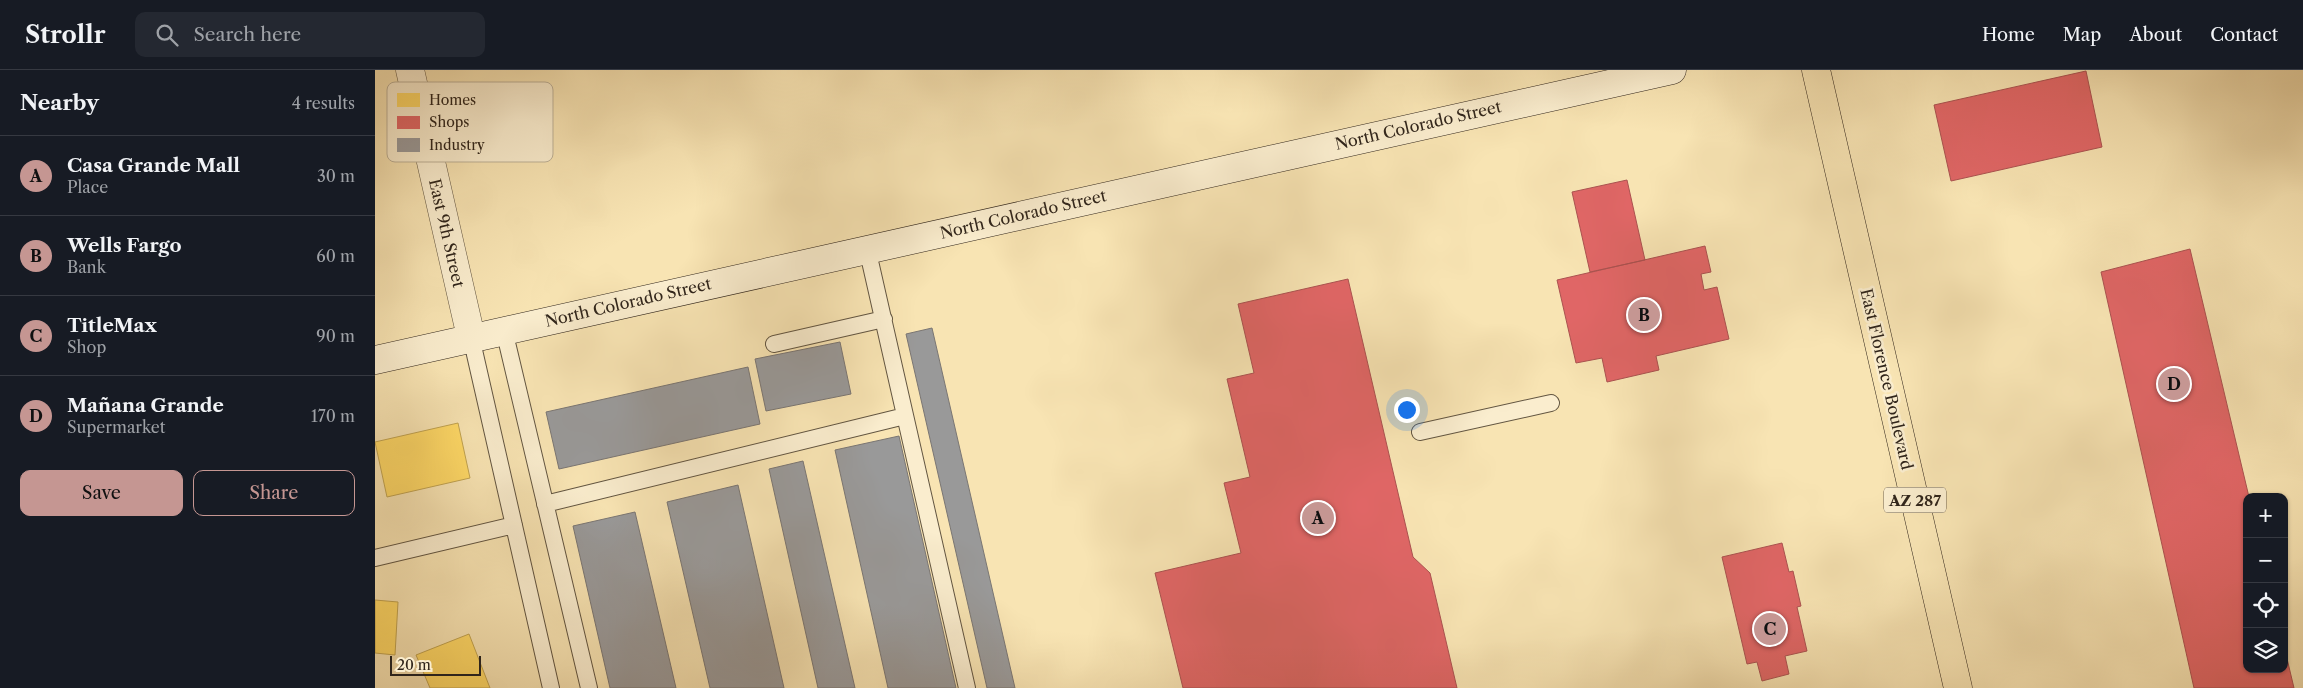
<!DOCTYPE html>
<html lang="en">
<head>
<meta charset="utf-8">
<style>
	body { margin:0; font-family:"Libre Caslon Text",serif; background:#242831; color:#f1f3f6 }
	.controls { position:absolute; right:15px; bottom:15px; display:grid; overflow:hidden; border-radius:10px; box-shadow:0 1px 4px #0004 }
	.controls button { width:45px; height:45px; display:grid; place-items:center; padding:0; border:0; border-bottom:1px solid #363941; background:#171b24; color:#f1f3f6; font:25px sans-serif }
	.scale { position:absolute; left:15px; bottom:12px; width:91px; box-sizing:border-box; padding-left:5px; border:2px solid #30251b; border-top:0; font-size:14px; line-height:18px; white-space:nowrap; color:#30251b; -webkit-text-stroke:4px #faedce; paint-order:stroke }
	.you { position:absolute; left:1031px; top:339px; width:18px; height:18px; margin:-12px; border:4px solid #fff; border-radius:50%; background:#1a73e8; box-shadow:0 0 0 8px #1a73e833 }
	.badge { display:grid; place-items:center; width:32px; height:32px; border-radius:50%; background:#c59692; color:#111; font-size:16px; font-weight:700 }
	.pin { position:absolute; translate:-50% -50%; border:2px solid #fff; box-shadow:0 1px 5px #0006 }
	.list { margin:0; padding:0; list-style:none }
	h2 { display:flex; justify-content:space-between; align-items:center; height:65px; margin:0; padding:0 20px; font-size:21px }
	h2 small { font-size:16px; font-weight:400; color:#9ea1a6 }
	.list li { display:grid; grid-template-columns:32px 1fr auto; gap:15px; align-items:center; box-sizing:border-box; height:80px; padding:0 20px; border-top:1px solid #363941 }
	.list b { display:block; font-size:19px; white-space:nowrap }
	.list p { margin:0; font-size:16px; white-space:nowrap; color:#9ea1a6 }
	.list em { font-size:16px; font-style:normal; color:#9ea1a6 }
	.actions { display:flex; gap:10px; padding:15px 20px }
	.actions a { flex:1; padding:11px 0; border:1px solid #c59692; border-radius:10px; text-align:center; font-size:18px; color:#c59692 }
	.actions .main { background:#c59692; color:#111 }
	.icon { flex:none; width:28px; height:28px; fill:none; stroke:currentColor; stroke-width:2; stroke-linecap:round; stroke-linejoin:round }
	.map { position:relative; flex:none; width:1928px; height:618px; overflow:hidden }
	header { display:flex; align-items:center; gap:30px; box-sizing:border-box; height:70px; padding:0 25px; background:#171b24; border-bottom:1px solid #363941 }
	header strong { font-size:24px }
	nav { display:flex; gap:28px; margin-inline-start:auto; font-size:18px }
	.search { width:350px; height:45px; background:#242831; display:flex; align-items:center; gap:12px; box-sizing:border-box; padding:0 18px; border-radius:10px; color:#9ea1a6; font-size:19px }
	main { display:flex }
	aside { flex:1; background:#171b24 }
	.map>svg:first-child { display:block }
	.homes { fill:#ffd966; stroke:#c1a350 }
	.shops { fill:#e06666; stroke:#ab5250 }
	.industry { fill:#999; stroke:#7a7673 }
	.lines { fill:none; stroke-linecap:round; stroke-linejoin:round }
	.lane-casing { stroke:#625541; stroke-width:18 }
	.street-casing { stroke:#625541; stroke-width:29 }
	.secondary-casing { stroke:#30251b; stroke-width:29 }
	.primary-casing { stroke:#30251b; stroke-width:29 }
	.lane { stroke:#faedce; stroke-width:16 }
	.street { stroke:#faedce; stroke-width:28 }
	.secondary { stroke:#faedce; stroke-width:28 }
	.primary { stroke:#f8e4b3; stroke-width:28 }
	.labels { text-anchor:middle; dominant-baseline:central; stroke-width:5; stroke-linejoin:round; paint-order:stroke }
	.shield { fill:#faedce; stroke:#6d6151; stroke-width:1 }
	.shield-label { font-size:15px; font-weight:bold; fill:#30251b }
	.street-label { font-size:16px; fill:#30251b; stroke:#faedce }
	.key { fill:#faedce; stroke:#bdb198; stroke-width:1 }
	.key-label { font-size:14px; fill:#30251b }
</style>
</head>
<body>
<header>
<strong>Strollr</strong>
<div class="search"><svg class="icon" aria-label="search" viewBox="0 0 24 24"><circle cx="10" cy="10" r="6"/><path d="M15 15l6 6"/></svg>Search here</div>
<nav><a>Home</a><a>Map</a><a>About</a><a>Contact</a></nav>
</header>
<main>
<aside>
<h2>Nearby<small>4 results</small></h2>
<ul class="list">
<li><span class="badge">A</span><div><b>Casa Grande Mall</b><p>Place</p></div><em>30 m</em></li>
<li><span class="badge">B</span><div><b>Wells Fargo</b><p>Bank</p></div><em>60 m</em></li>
<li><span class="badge">C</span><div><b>TitleMax</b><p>Shop</p></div><em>90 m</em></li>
<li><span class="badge">D</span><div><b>Mañana Grande</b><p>Supermarket</p></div><em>170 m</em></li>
</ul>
<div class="actions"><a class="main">Save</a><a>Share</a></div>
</aside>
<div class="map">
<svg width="1928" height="618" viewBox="0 0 1928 618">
	<rect width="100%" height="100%" fill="#f8e4b3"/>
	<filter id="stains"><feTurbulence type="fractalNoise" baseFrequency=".004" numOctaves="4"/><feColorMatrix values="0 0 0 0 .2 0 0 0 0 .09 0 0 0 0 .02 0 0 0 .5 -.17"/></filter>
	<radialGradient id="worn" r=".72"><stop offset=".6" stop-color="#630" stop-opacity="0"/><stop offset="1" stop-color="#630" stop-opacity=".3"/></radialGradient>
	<path class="homes" d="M83,353l12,55 -83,19 -12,-55z
		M0,530l23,2 -3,53 -20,-2z
		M94,564l21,54h-60l-14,-33z"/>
	<path class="shops" d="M1711,1l16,76 -151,34 -17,-76z
		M1252,110l18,80 -55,12 -18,-80z
		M1330,176l6,26 -10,2 3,16 13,-3 12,52 -73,17 3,14 -52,12 -5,-24 -26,5 -19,-83z
		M1815,179l59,248h-2v172h37v-23l10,42h-100l-93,-416z
		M973,209l65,278 17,16 27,115h-274l-28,-115 86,-20 -17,-70 26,-6 -23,-98 27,-6 -16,-69z
		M1407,473l7,29 4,-1 8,35 -4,1 10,44 -22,5 4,18 -27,7 -5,-19 -10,2 -25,-107z"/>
	<path class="industry" d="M557,258l83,360h-28l-81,-354z
		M465,272l11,52 -85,17 -11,-52z
		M373,297l12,57 -201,45 -13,-57z
		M524,366l57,252h-68l-53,-238z
		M428,391l52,227h-37l-49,-219z
		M363,415l46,203h-74l-43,-186z
		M260,442l41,176h-66l-37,-162z"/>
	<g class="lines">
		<defs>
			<path id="lane" d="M492,178l100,440
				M129,260l85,358
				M96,267l80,351
				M399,274l110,-25
				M1045,362l131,-29
				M170,434l360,-88
				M0,488l139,-33"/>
			<path id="street" d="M35,0l61,267"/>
			<path id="secondary" d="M0,290l1297,-290"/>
			<path id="primary" d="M1441,0l142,618"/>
		</defs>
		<use href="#lane" class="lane-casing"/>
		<use href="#street" class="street-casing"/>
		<use href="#secondary" class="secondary-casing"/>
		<use href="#primary" class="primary-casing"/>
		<use href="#lane" class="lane"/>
		<use href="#street" class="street"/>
		<use href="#secondary" class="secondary"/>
		<use href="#primary" class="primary"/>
	</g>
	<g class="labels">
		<rect class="shield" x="1509" y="417.5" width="62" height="25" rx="4"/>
		<g class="shield-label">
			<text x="1540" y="430">AZ 287</text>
		</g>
		<g class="street-label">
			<text transform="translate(1043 55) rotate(-13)">North Colorado Street</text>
			<text transform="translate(648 144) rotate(-13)">North Colorado Street</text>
			<text transform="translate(72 163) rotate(77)">East 9th Street</text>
			<text transform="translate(253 232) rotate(-13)">North Colorado Street</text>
			<text transform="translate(1512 309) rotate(77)">East Florence Boulevard</text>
		</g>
	</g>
	<rect x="12" y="12" width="166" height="80" rx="8" class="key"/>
	<rect x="22" y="23" width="23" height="14" fill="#ffd966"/>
	<rect x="22" y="46" width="23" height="13" fill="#e06666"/>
	<rect x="22" y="68" width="23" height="14" fill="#999"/>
	<g class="key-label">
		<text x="54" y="35">Homes</text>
		<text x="54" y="57">Shops</text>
		<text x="54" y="80">Industry</text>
	</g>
	<rect width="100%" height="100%" filter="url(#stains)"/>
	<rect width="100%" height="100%" fill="url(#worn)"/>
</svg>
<div class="controls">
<button>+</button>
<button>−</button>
<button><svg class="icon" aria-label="locate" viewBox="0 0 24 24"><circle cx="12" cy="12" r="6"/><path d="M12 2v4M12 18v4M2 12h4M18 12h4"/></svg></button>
<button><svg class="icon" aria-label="layers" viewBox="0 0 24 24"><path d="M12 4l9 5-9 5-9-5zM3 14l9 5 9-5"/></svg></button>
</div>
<div class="scale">20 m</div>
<div class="you"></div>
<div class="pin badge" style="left:943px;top:448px">A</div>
<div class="pin badge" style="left:1269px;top:245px">B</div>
<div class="pin badge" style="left:1395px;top:559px">C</div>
<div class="pin badge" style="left:1799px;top:314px">D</div>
</div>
</main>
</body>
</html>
